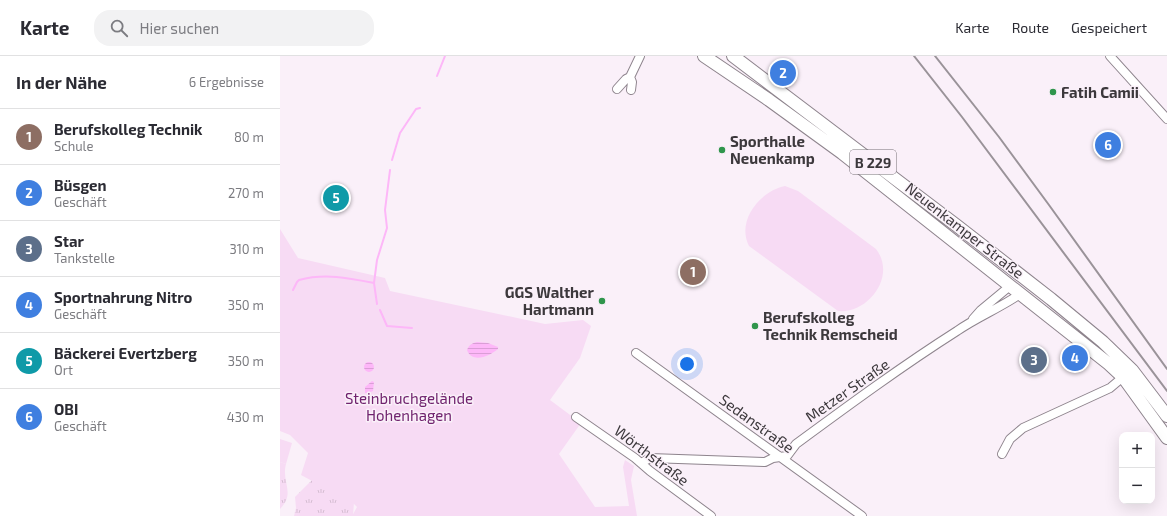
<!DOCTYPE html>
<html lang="de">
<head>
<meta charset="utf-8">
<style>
	body { margin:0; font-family:"Exo 2",sans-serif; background:#f2f2f3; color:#2b2b33 }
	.controls { position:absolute; right:12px; bottom:12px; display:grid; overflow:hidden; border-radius:8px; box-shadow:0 4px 16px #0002 }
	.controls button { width:36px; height:36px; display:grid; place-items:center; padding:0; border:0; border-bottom:1px solid #e1e1e2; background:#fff; color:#2b2b33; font:20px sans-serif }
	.you { position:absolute; left:407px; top:308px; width:14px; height:14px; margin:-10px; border:3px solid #fff; border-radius:50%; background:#1a73e8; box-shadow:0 0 0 6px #1a73e833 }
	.badge { display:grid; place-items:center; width:26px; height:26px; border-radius:50%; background:#2f954c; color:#fff; font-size:13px; font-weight:700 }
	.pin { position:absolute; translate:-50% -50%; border:2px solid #fff; box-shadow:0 1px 4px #0006 }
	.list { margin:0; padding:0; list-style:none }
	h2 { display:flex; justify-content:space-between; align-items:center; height:52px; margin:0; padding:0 16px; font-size:17px }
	h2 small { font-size:13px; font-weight:400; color:#7c7c81 }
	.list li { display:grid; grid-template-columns:26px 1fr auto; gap:12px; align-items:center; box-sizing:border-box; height:56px; padding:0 16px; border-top:1px solid #e1e1e2 }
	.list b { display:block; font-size:15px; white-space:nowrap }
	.list p { margin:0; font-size:13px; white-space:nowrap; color:#7c7c81 }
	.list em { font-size:13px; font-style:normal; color:#7c7c81 }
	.icon { flex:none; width:22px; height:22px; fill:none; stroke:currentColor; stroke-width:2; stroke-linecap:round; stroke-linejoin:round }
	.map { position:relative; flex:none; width:887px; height:460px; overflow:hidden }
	header { display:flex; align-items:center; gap:24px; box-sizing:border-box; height:56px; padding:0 20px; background:#fff; border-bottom:1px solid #e1e1e2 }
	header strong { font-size:19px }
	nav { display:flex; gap:22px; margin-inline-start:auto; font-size:14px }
	.search { width:280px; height:36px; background:#f2f2f3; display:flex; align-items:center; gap:10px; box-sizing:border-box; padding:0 14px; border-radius:16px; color:#7c7c81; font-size:15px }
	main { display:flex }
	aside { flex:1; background:#fff }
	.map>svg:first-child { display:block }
	.grass { fill:url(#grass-tufts) }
	.park { fill:#f7dbf4 }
	.water { fill:url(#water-rules) }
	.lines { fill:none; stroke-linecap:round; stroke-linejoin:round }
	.stream { stroke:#fdb7f8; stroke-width:2 }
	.street-casing { stroke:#8e848d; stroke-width:10 }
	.primary-casing { stroke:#8e848d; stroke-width:14 }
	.street { stroke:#fff; stroke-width:8 }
	.primary { stroke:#fff; stroke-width:12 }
	.rail { stroke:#9a9399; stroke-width:2 }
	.poi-dot { fill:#2f954c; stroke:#faf0f9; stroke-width:1.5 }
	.labels { text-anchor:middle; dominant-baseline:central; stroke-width:3; stroke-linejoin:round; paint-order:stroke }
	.shield { fill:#faf0f9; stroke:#756f75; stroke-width:1 }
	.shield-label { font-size:14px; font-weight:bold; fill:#3c383c }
	.poi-label { font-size:15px; font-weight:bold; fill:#3c383c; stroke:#faf0f9; text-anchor:start }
	.street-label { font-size:15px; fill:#3c383c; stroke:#faf0f9 }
	.park-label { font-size:15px; fill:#70226e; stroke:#faf0f9 }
</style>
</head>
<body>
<header>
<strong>Karte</strong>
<div class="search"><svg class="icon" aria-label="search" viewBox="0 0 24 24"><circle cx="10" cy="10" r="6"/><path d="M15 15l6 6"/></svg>Hier suchen</div>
<nav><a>Karte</a><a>Route</a><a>Gespeichert</a></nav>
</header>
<main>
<aside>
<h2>In der Nähe<small>6 Ergebnisse</small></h2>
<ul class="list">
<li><span class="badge" style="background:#8d6e63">1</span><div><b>Berufskolleg Technik</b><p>Schule</p></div><em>80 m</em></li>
<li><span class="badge" style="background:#3f7fe0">2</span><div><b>Büsgen</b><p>Geschäft</p></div><em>270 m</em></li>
<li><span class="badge" style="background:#5c6f8a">3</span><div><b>Star</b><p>Tankstelle</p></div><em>310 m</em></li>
<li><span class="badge" style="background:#3f7fe0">4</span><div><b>Sportnahrung Nitro</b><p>Geschäft</p></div><em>350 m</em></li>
<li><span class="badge" style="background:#0f9aa8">5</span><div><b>Bäckerei Evertzberg</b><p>Ort</p></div><em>350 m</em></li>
<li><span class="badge" style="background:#3f7fe0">6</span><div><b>OBI</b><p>Geschäft</p></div><em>430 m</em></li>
</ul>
</aside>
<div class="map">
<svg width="887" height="460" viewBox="0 0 887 460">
	<defs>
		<pattern id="grass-tufts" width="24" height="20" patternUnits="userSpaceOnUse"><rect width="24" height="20" fill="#f7dbf4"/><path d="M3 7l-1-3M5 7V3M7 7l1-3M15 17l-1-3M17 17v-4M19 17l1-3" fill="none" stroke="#d5bdd2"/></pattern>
		<pattern id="water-rules" width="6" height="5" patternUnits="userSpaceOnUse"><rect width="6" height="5" fill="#fdb7f8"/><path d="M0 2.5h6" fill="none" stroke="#da9ed6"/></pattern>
	</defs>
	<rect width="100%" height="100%" fill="#faf0f9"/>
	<path class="grass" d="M0,406l6,2c-5,18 10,29 -6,45z
		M32,424l42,22 -1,14h-59l2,-8 -1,-11z"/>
	<path class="park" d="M505,130l13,5 78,58c21,27 -8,65 -38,62l-89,-65c-13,-25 11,-55 36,-60z
		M0,173l18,29 87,20 5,13 155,33 38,-4 8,6 -11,32 -30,42 31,23 -22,31 36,53 34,-1 -6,-39 2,-7 9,6 -3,14 6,36h-285l5,-9 -4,-4 -52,-28 7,-22 -18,-18 -10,-4z
		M0,383l12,4 -6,21 -6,-2z"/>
	<path class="water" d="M197,286l11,1 10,4v2c-8,7 -26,15 -31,1 2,-5 5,-7 10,-8z
		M84 311a5 5 0 1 1 10 0a5 5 0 1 1-10 0Z
		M92,325l2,1 -1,9 -5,2h-3v-6z"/>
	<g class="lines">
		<path class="stream" d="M157,20l8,-20
			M112,104l8,-27 16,-24 4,-1
			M13,234l4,-8 2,-2c26,-7 50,-2 75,3
			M97,248l-3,-21 3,-23 10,-32 -2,-18 5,-40
			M100,254l7,16 25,2"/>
		<defs>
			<path id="street" d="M830,0l57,63
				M350,21l10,-21
				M337,33l9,-10 4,-2 2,5 -1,8
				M693,263l8,-9 29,-24
				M356,297l226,163
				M296,361l59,41 15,13 61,45
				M722,398l8,-15 13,-11 87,-40 13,-11
				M361,407l9,-5 115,4 8,-4 14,-2 9,-12c53,-39 106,-78 161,-113 20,-14 43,-23 63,-37"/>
			<path id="primary" d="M424,0l65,44 73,53 267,211 14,13 44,61
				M453,0l223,169 95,74 52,43 29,28 35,46"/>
		</defs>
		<use href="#street" class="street-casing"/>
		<use href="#primary" class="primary-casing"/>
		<use href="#street" class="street"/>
		<use href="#primary" class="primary"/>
		<path class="rail" d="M634,0l48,61 205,274
			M655,0l64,81 50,68 118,164"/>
	</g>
	<g class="poi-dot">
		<circle cx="773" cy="36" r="4"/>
		<circle cx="442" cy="94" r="4"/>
		<circle cx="322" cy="245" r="4"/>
		<circle cx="475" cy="270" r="4"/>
	</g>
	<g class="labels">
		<rect class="shield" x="570" y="94" width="46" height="24" rx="3"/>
		<g class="shield-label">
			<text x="593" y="106">B 229</text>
		</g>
		<g class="poi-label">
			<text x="781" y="36">Fatih Camii</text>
			<text x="450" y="85">Sporthalle<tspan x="450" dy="17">Neuenkamp</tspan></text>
			<text x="314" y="236" text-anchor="end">GGS Walther<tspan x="314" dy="17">Hartmann</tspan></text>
			<text x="483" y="261">Berufskolleg<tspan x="483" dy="17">Technik Remscheid</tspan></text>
		</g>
		<g class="street-label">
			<text transform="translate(685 174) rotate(38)">Neuenkamper Straße</text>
			<text transform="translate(567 334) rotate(-35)">Metzer Straße</text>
			<text transform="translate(477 367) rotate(36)">Sedanstraße</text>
			<text transform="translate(372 399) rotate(37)">Wörthstraße</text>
		</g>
		<g class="park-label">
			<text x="129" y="342">Steinbruchgelände<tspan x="129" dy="17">Hohenhagen</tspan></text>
		</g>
	</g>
</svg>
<div class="controls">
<button>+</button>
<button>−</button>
</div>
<div class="you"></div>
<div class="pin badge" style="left:413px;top:216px;background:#8d6e63">1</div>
<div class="pin badge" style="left:503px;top:17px;background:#3f7fe0">2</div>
<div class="pin badge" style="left:754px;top:304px;background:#5c6f8a">3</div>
<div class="pin badge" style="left:795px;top:302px;background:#3f7fe0">4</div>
<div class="pin badge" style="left:56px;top:142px;background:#0f9aa8">5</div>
<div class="pin badge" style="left:828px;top:89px;background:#3f7fe0">6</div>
</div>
</main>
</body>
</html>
